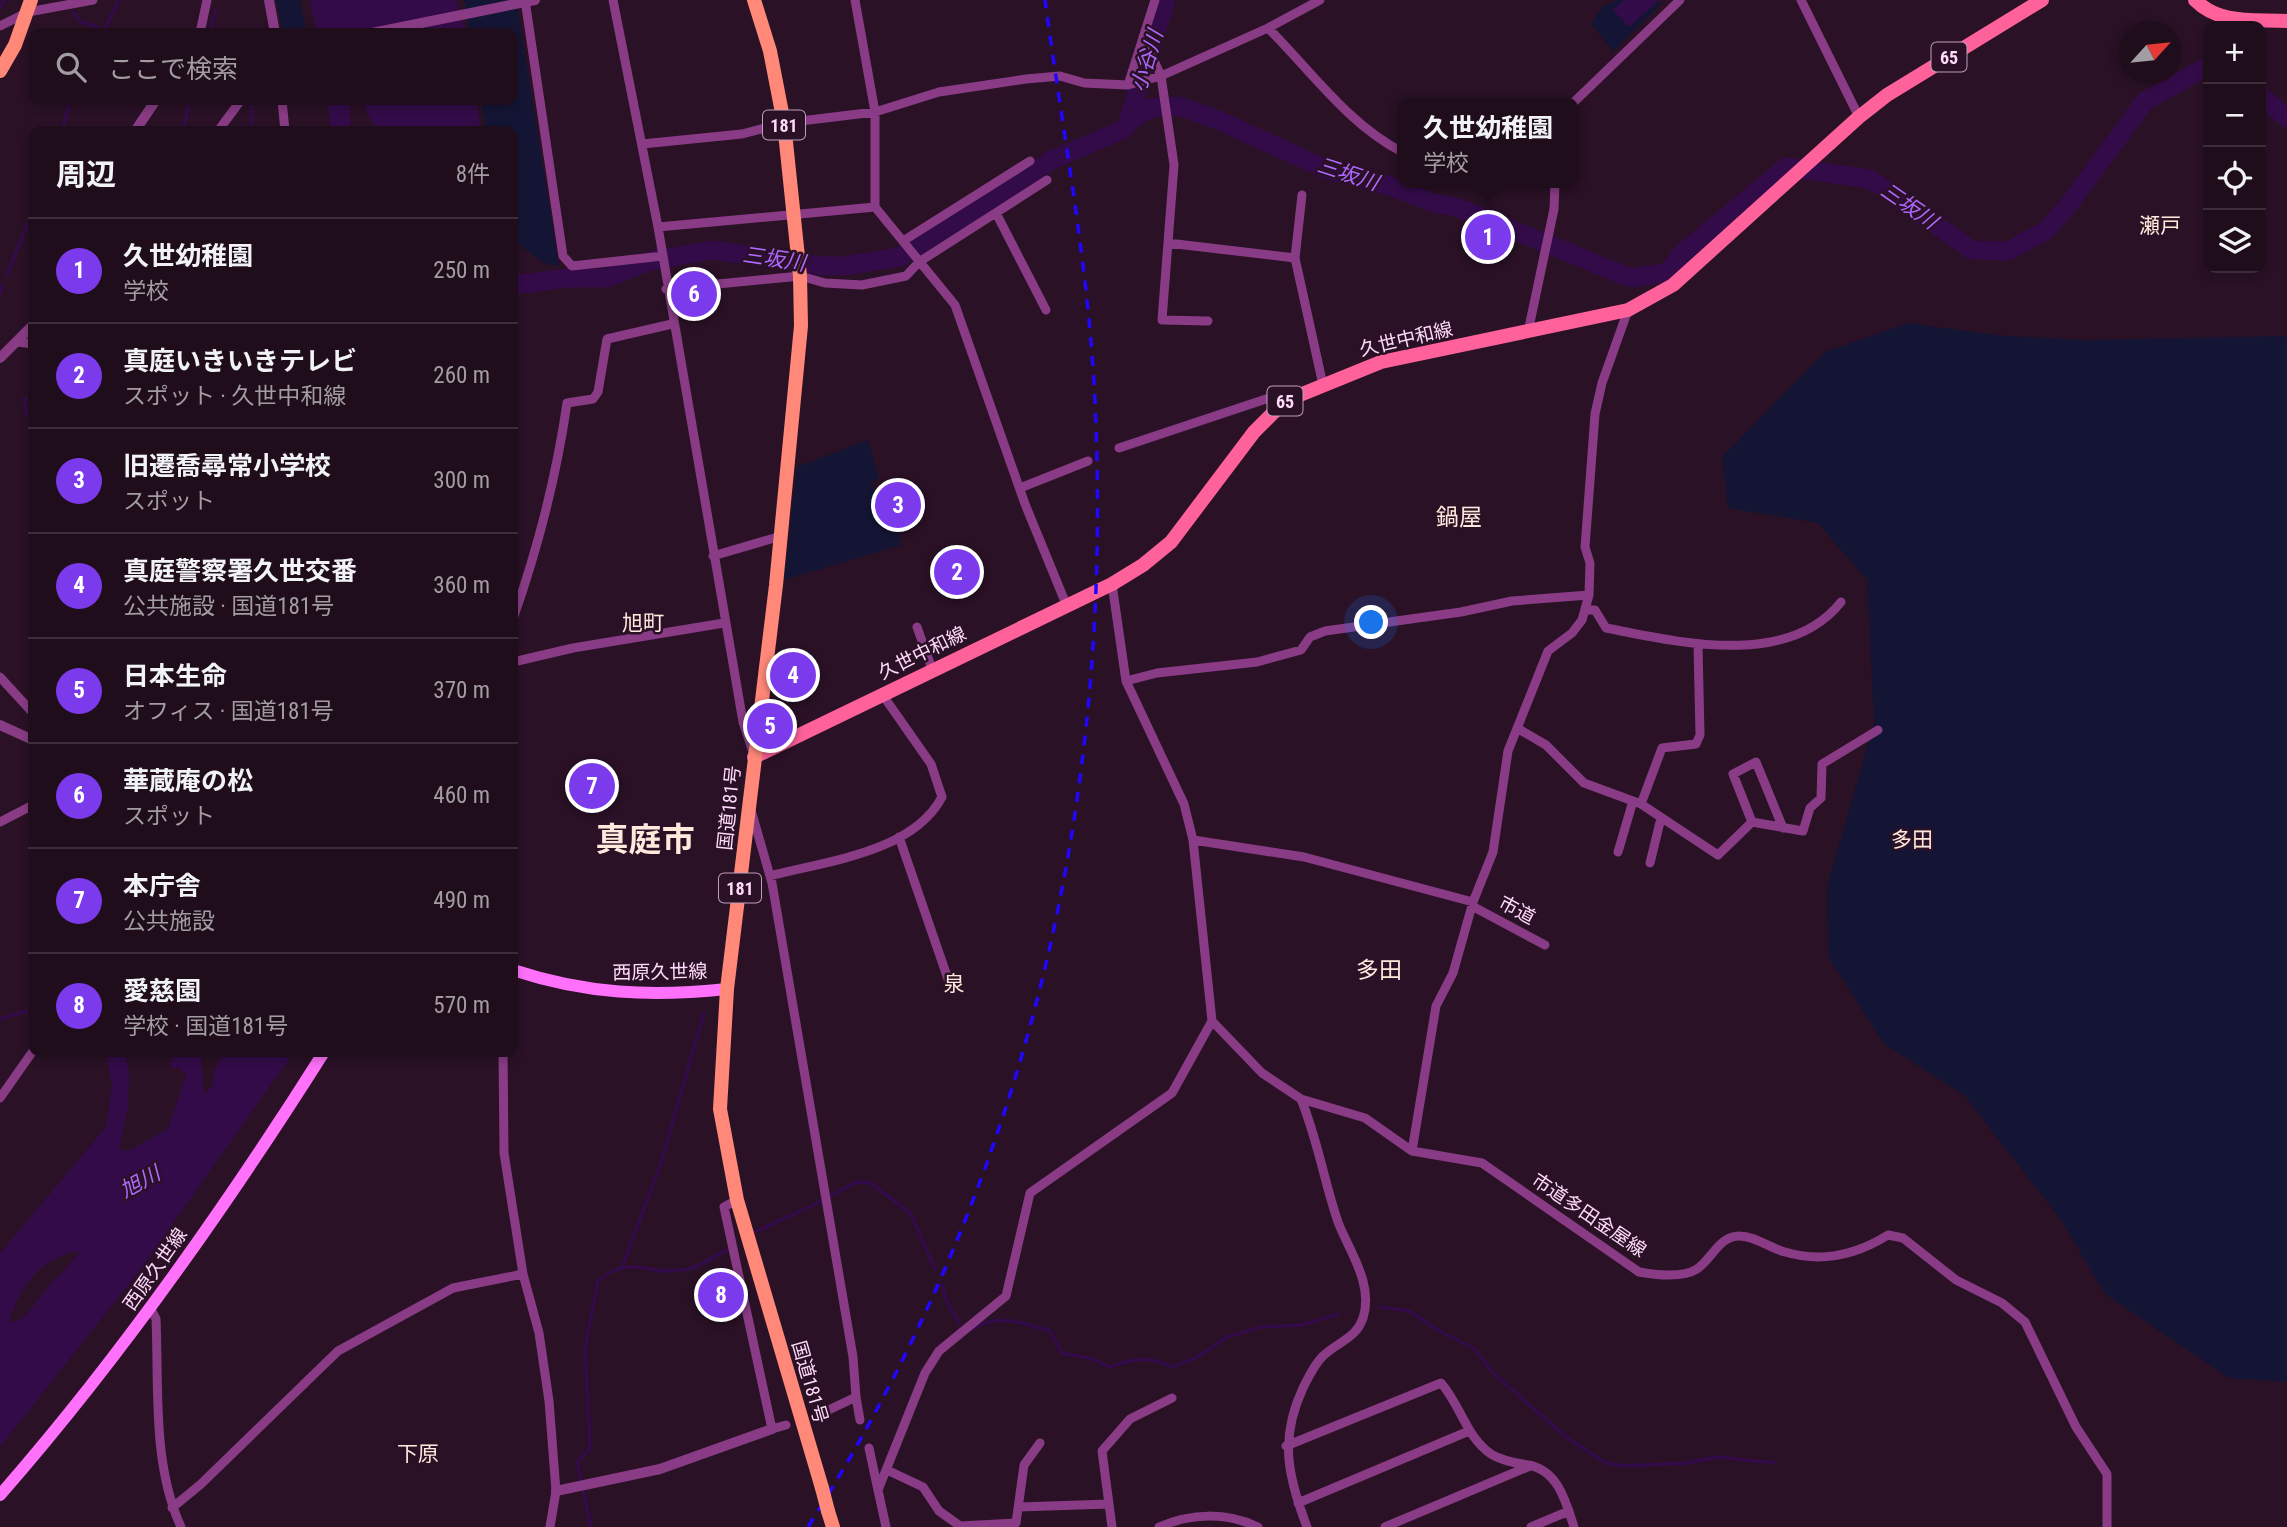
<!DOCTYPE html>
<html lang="ja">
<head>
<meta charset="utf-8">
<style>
	body { margin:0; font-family:"Roboto Condensed","Noto Sans JP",sans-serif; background:#2d1b29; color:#f1f3f6 }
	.controls { position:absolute; right:21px; top:21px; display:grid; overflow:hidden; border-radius:14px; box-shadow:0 4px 10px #0003 }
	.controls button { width:63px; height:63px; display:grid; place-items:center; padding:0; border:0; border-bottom:2px solid #3d2d3b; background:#200d1c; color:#f1f3f6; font:35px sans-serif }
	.compass { position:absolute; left:2119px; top:21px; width:63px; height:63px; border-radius:50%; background:#200d1c; box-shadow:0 4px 10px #0003; rotate:63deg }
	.you { position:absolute; left:1372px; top:623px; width:24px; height:24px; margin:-18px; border:5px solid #fff; border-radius:50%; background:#1a73e8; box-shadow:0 0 0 10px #1a73e833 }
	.badge { display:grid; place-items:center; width:46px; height:46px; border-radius:50%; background:#7c3aed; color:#fff; font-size:23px; font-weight:700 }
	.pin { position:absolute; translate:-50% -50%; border:4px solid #fff; box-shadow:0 2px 7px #0006 }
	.popup { position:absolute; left:1397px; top:97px; width:182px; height:91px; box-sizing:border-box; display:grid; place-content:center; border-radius:14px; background:#200d1c; filter:drop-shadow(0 2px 5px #0005); font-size:23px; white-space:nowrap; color:#a29ca3 }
	.popup b { font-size:26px; color:#f1f3f6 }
	.popup::after { content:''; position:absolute; left:50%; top:100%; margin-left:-14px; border:14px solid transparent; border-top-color:#200d1c }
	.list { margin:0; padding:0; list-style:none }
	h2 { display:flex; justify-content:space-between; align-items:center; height:91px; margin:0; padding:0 28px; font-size:30px }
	h2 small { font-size:23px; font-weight:400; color:#a29ca3 }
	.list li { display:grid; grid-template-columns:46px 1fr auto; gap:21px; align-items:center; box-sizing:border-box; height:105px; padding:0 28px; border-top:2px solid #3d2d3b }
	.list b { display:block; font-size:26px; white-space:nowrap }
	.list p { margin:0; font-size:23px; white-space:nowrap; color:#a29ca3 }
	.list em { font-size:23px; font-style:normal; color:#a29ca3 }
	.icon { flex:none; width:38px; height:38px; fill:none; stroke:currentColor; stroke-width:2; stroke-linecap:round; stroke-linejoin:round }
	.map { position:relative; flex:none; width:2287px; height:1527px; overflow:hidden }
	.search { position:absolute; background:#200d1c; box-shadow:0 4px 10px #0003; left:28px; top:28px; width:490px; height:77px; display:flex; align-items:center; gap:18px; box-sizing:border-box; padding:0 24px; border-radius:14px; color:#a29ca3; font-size:26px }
	.panel { position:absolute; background:#200d1c; box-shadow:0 4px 10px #0003; left:28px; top:126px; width:490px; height:931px; border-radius:14px }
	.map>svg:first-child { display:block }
	.green { fill:#141534 }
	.water { fill:#330b49; fill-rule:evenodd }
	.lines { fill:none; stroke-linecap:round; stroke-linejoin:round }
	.stream { stroke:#330b49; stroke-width:3.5 }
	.river { stroke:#330b49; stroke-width:19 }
	.minor { stroke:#893c85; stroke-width:9 }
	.tertiary { stroke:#893c85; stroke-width:10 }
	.secondary { stroke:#ff71fa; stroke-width:12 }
	.primary { stroke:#ff619b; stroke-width:14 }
	.trunk { stroke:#ff8878; stroke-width:14 }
	.rail { stroke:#2106fe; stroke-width:3.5; stroke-dasharray:10 9; stroke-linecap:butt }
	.trunk-bridge { stroke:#ff8878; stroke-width:14 }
	.labels { text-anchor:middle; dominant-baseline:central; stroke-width:5; stroke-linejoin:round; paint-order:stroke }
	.shield { fill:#2a1126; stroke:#bf9eba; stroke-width:2 }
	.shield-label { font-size:18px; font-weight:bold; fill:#ffdafa }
	.street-label { font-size:19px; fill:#ffdafa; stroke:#2a1126 }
	.water-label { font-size:21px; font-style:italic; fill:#af68ff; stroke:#2a1126 }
	.neighbourhood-label { font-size:21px; fill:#ffe9dc; stroke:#2a1126 }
	.quarter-label { font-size:23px; fill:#ffe9dc; stroke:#2a1126 }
	.town-label { font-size:33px; font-weight:bold; fill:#ffe9dc; stroke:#2a1126 }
</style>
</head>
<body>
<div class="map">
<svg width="2287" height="1527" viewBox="0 0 2287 1527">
	<rect width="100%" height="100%" fill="#2a1126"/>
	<path class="green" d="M276,0h24l6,31 -23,2z
		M464,0h52l43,266 -15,-3 -31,-23v-109h-27l-5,-31h32v-67h-44z
		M1617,0l46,2 -50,49 -22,-27 11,-17z
		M1908,323l88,12 85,5 206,-4v1046l-58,-4 -124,-84 -44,-74 -96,-124 -82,-53 -55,-87 -1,-70 47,-163 -7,-143 -49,-57 -90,-15 -6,-51 103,-105z
		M868,440l11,39 -8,3 14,45 11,-2 5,20 -117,35 13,-113z"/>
	<path class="water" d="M310,0h146l10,33h-149z
		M1624,0h33l1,1 -29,26 -16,-17z
		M328,100h21l2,31h-21z
		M361,100h115l5,31h-105z
		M106,1052h19l4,24 -1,30 -9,43 9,2 40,-22 18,-54 -7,-7h-9l4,-16h31l-4,7 3,35 8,-7 3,-17 10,-18h69l-151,214 -143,181v-194l106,-126 6,-41zM80,1251c-12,17 -26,28 -38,43 -11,14 -14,25 -33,29 10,-36 32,-67 71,-72z"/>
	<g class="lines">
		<path class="stream" d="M0,7l5,-7
			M73,12l8,10 17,5v6
			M103,33l15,-31
			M209,33l7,-23
			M63,128l7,-28
			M183,131l7,-31
			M251,131l1,-31
			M7,275l26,-65
			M0,294l3,-9
			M27,415l-3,-16 9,1
			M0,1019l33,-10
			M828,1197l29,-15 14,1 40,31 24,55
			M755,1232l67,-31
			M623,1265l38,-102 43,-150
			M942,1285l5,17 13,22
			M1380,1307l30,4 26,18 39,20 18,24 72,63 41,27 19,3 61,-3 31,-6 58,6
			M973,1329c23,-16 51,-6 77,2l12,22 27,5 21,9c24,-9 39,-11 63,0l24,-10 30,-20 34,-10 40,-2 38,-11
			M591,1527l-14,-65 13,-14 -5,-100 13,-67c35,-28 46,-5 84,-11 16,-2 31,-13 45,-20"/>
		<path class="river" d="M2261,96l26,22
			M1128,122l38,-122
			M513,285l54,-7h40l43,-17 62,-11 111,16h20l57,-9 152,-97 72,-31 4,-7 22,-14 29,-2 39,14 110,50 62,16 43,17 23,4 170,69 6,2 37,-6 11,-17 106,-88 84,12 102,71 36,1 37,-20 23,-25 77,-105 63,-35"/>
		<path class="minor" d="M525,0l38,256 9,10 91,-10
			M613,0l45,227 85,495 10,30
			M855,0l20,112v95l80,98 70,199 41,100
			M1801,0l58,117
			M0,26l28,-14 65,-12
			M1268,28c43,43 80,96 134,124
			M200,33l7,-33
			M1143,37l18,39 13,89 -12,155 46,1
			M1128,85l27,-85
			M282,100l3,31
			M1574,102l106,-102
			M218,131l23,-31
			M642,144l100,-10 42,-11 91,-11 64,-20 87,-13 34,-3 24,7 44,2 33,-9 107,-48 52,-28
			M1302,195l-7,63 28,127
			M996,213l50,97
			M658,227l217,-20
			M903,241l127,-80
			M1168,243l127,15
			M666,289l134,-13 25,7 37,2 44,-9 13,-14 128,-82
			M1528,332l26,-123 1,-26
			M18,342l15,2
			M1119,448l153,-51 13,4
			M1020,488l68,-27
			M713,556l68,-20
			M1585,610h10l11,18c72,14 182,41 235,-26
			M513,619c25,-71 43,-140 54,-216l26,-4 5,-7 9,-53 65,-15
			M917,627l15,42
			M513,662l60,-14 151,-25
			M0,677l33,36
			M1126,681l31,-8 100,-11 44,-12 9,-13 15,-6 136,-19 51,-11 77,-6
			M1517,728l29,17 38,38 57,21 77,51 34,-33 51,9 7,-23 11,-10 1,-34 56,-34
			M1641,804l21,-56 34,-4 4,-9 -2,-90
			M751,810l21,73 81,474 3,40 -40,19
			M0,822l33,-17
			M1752,822l-19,-48 23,-12 27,66
			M899,837l49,142
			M1193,840l111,17 169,45
			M1618,852l15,-51
			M1650,863l11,-45
			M770,876c55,-15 142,-23 172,-79l-11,-33 -49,-70
			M1472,906l73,39
			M1212,1021l50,52 39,26 64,19 47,33 70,12 157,109c16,3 44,6 58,-3 15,-10 22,-33 42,-33 16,0 31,12 46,16 37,11 71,3 103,-17l15,3 53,42 46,23 23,19 51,105 31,47v53
			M503,1052l1,101 19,121 16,59 10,68 7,90 -6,36
			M0,1098l33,-47
			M1301,1099c17,42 23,82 37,123 11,29 36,62 25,96 -7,21 -26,24 -41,39 -8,8 -14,21 -19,31 -24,51 -15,89 4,139
			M1412,1151l24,-145 17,-33 20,-71 20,-50 15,-101 40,-100 24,-18 10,-13 7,-25 1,-32 -5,-16 10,-133 7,-31 26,-73
			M737,1200l-13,7 48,222 14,-4
			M151,1309l5,10c3,69 -4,144 25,208
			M856,1397l4,23
			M1286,1446l155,-63c19,21 25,54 50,71 11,7 25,9 37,11 30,5 38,37 46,62
			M869,1448l9,42
			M887,1470l36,17 16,24 21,15 56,-3 8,-58 16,-22
			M1298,1503l171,-72
			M1019,1507l90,-3
			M172,1508l29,-24 137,-133 115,-63 70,-14
			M886,1527l-8,-37 47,-117 14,-22 67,-55 24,-103 142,-100 40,-72 -19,-181 -9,-36 -58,-123 -14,-97
			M1112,1527l-10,-76 28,-32 42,-21
			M1159,1527c32,-14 67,-15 99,0
			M1385,1527l145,-61
			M1531,1527l38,-16"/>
		<path class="tertiary" d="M269,0l6,33
			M372,33l163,-33
			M135,131l21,-31
			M0,358l33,-33
			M0,725l33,15
			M556,1491l104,-22 112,-40"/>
		<path class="secondary" d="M513,970c73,24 138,27 214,19
			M0,1495c121,-138 226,-288 324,-443"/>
		<path class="primary" d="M2195,0c25,25 59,19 92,21
			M754,757l358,-173 31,-19 28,-23 83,-110 31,-31 96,-39 247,-52 45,-25 186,-168 28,-22 155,-95"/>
		<path class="trunk" d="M754,0l16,51 14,72 16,153 1,50 -25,259 -49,404 -7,120 17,91 85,288
			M0,71l15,-26 16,-45
			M828,1511l5,16"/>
		<path class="rail" d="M808,1527c217,-342 306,-720 287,-1124 -6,-135 -32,-269 -50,-403"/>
		<path class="trunk-bridge" d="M822,1488l6,23"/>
	</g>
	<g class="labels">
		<g class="shield">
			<rect x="1931.5" y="42.5" width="35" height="29" rx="5"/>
			<rect x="763" y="110.5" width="42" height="29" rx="5"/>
			<rect x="1267.5" y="386.5" width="35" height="29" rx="5"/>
			<rect x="719" y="873.5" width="42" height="29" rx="5"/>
		</g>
		<g class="shield-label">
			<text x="1949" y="57">65</text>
			<text x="784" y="125">181</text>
			<text x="1285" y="401">65</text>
			<text x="740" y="888">181</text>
		</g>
		<g class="street-label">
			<text transform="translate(1406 339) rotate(-13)">久世中和線</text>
			<text transform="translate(922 653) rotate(-26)">久世中和線</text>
			<text transform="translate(729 808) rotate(-84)">国道181号</text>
			<text transform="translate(1517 910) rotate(28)">市道</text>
			<text transform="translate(660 972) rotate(-1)">西原久世線</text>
			<text transform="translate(1589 1215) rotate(34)">市道多田金屋線</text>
			<text transform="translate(155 1269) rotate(-55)">西原久世線</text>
			<text transform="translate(810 1382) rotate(74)">国道181号</text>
		</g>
		<g class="water-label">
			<text transform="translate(1147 61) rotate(-73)">小谷川</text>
			<text transform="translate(1348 174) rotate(18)">三坂川</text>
			<text transform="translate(1909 206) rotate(35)">三坂川</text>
			<text transform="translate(774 259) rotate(8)">三坂川</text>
			<text transform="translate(140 1182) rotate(-29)">旭川</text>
		</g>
		<g class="neighbourhood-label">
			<text x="2160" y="226">瀬戸</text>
			<text x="643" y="623">旭町</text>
			<text x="1912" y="840">多田</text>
			<text x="954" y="984">泉</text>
			<text x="418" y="1454">下原</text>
		</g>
		<g class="quarter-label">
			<text x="1459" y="517">鍋屋</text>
			<text x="1379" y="970">多田</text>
		</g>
		<g class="town-label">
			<text x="645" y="839">真庭市</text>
		</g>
	</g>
</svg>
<div class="controls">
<button>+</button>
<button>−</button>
<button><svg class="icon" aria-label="locate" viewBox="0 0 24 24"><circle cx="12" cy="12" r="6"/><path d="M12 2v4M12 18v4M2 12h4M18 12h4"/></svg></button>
<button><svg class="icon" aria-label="layers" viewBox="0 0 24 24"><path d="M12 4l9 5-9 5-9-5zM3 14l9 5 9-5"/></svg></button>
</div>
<svg class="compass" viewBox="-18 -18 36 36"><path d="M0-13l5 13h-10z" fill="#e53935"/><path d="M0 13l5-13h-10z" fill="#a29ca3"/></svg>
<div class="you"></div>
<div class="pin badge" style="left:1488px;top:237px">1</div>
<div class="popup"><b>久世幼稚園</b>学校</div>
<div class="pin badge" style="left:957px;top:572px">2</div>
<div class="pin badge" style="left:898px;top:505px">3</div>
<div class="pin badge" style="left:793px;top:675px">4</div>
<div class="pin badge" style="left:770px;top:726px">5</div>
<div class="pin badge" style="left:694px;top:294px">6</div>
<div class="pin badge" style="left:592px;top:786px">7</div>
<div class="pin badge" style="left:721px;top:1295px">8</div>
<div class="search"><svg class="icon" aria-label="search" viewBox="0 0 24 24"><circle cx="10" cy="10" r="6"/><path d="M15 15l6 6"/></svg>ここで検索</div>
<section class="panel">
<h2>周辺<small>8件</small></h2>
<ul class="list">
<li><span class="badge">1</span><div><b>久世幼稚園</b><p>学校</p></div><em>250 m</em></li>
<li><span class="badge">2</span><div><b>真庭いきいきテレビ</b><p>スポット · 久世中和線</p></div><em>260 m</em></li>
<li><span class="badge">3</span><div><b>旧遷喬尋常小学校</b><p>スポット</p></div><em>300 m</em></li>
<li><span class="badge">4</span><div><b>真庭警察署久世交番</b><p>公共施設 · 国道181号</p></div><em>360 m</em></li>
<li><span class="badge">5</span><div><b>日本生命</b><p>オフィス · 国道181号</p></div><em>370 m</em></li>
<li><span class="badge">6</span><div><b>華蔵庵の松</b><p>スポット</p></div><em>460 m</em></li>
<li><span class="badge">7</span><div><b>本庁舎</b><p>公共施設</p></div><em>490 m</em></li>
<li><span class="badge">8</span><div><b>愛慈園</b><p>学校 · 国道181号</p></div><em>570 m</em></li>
</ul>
</section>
</div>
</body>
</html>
